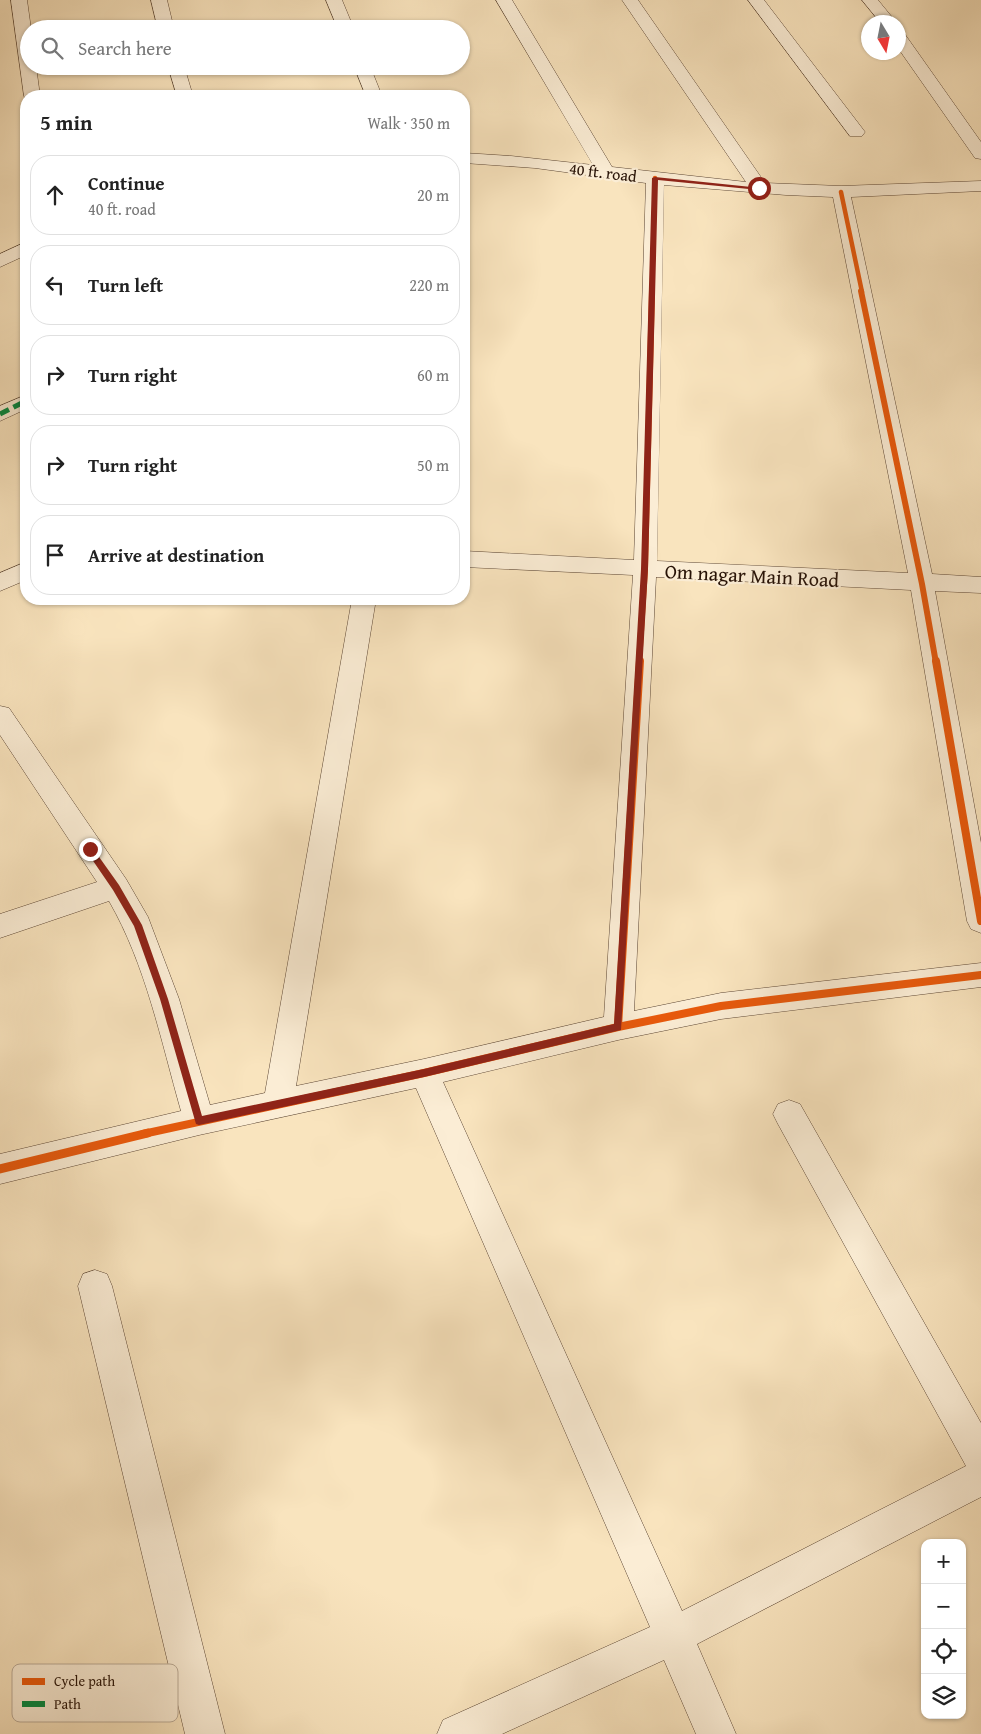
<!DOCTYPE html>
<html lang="en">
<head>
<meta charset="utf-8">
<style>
	body { margin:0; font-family:"Gentium Book Plus",serif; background:#f2f2f2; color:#222 }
	.controls { position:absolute; right:15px; bottom:15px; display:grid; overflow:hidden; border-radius:10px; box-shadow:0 1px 4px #0004 }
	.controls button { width:45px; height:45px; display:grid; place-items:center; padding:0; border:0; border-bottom:1px solid #e0e0e0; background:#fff; color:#222; font:25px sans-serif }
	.compass { position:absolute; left:861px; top:15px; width:45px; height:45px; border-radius:50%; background:#fff; box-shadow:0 1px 4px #0004; rotate:170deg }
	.stop { position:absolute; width:15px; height:15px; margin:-11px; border:4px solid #8f2418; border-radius:50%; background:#fff }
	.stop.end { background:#8f2418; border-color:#fff; box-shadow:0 1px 5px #0008 }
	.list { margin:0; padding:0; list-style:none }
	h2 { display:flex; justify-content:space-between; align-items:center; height:65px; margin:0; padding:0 20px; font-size:21px }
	h2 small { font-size:16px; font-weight:400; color:#767676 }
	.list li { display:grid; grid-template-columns:32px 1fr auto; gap:15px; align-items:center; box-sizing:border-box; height:80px; margin:0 10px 10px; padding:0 10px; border:1px solid #e0e0e0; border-radius:20px }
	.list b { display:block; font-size:19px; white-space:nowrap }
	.list p { margin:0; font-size:16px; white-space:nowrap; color:#767676 }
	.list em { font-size:16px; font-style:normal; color:#767676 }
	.icon { flex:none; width:28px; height:28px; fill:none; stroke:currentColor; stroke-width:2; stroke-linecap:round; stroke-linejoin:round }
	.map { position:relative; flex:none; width:981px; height:1734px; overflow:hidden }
	.search { position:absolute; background:#fff; box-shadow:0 1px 4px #0004; left:20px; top:20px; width:450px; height:55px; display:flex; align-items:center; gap:12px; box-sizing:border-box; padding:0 18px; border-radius:28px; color:#767676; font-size:19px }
	.panel { position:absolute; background:#fff; box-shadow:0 1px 4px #0004; left:20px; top:90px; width:450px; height:515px; border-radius:20px }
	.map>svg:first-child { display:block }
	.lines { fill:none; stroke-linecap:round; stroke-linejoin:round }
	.street-casing { stroke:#5c4634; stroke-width:1 }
	.street { fill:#fbedd5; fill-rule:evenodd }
	.quiet { stroke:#00873e; stroke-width:5; stroke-dasharray:10 5; stroke-linecap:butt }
	.cycleway-far3-casing { stroke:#fbedd5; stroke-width:6 }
	.cycleway-far2-casing { stroke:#fbedd5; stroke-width:9 }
	.cycleway-far1-casing { stroke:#fbedd5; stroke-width:11 }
	.cycleway-casing { stroke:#fbedd5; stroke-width:12 }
	.cycleway-far3 { stroke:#e8590c; stroke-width:4.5 }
	.cycleway-far2 { stroke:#e8590c; stroke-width:6 }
	.cycleway-far1 { stroke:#e8590c; stroke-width:8 }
	.cycleway { stroke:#e8590c; stroke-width:9 }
	.route { fill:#8f2418 }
	.labels { text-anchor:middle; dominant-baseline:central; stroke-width:4.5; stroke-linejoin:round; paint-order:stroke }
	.far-street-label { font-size:16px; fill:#271206; stroke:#fbedd5 }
	.street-label { font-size:20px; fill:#271206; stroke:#fbedd5 }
	.key { fill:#fbedd5; stroke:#bbab97; stroke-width:1 }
	.key-label { font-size:14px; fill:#271206 }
</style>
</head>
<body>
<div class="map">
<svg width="981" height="1734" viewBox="0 0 981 1734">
	<rect width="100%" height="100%" fill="#f9e4be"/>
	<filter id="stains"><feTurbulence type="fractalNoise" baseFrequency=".004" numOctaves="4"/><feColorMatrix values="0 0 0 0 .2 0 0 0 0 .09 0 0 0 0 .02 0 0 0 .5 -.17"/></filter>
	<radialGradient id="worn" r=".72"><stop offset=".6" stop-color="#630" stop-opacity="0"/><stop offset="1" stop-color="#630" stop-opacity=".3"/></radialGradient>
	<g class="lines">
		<defs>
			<path id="street" d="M11,0h16l4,29h-2v37h7l4,30h-14v4l-2,-4z
				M151,0h16l7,29h-16z
				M326,0h16l12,29h-16z
				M496,0h16l100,167 134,15 -124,-182h16l127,183 76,3 140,-5v10l-130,6 81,377 49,3v16l-46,-2 46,252v90l-10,-4 -4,-8 -56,-331 -255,-13 -22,434 87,-18 260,-30v24l-260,32 -103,21 -175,42 239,529 284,-145 -188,-342 -5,-10 5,-10 11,-4 11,4 181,319v74l-284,147 39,90h-40l-32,-74 -162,74h-65l6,-14 207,-93 -234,-539 -217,47 -199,49v-30l181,-43c-20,-70 -35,-146 -72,-210l-109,37v-24l97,-32 -97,-147v-29l9,2 117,171 22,38 31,82 31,106 55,-12 87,-494h24l-80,487 128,-27 180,-42 29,-442 -169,-8v-16l170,9 12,-377 -111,-15 -71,-5v-10l47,3 82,9zM664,185l122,10 47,2 75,376 -251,-12z
				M748,0h16l98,128 3,4 -3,4h-12z
				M862,0h16l18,22h-16z
				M898,31l6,2 77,109v17l-6,-1 -77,-110z
				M168,66h16l9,30h-16z
				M354,66h16l12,30h-16z
				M26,242v13l-26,12v-13z
				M26,395v14l-26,12v-15z
				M26,562v18l-26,11v-18z
				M95,1270l12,4 5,12 113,448h-40l-107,-448 5,-12z"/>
		</defs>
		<use href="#street" class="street-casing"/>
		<use href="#street" class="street"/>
		<path class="quiet" d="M0,414l26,-13"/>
		<defs>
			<path id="cycleway-far3" d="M841,192l21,100
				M652,292l3,-114"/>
			<path id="cycleway-far2" d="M861,291l61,293 14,79
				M639,663l6,-94 7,-278"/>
			<path id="cycleway-far1" d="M936,661l45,260
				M618,1027l22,-366
				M143,1134l281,-61 194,-46 103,-21 260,-31"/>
			<path id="cycleway" d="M0,1169l148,-36"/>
		</defs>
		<use href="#cycleway-far3" class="cycleway-far3-casing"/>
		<use href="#cycleway-far2" class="cycleway-far2-casing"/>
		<use href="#cycleway-far1" class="cycleway-far1-casing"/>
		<use href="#cycleway" class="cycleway-casing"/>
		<use href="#cycleway-far3" class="cycleway-far3"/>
		<use href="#cycleway-far2" class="cycleway-far2"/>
		<use href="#cycleway-far1" class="cycleway-far1"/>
		<use href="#cycleway" class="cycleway"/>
	</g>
	<path class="route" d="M655,177l106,11 -2,2 -101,-10 -10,389 -27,461 -197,47 -225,48 -3,-1 -36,-125 -26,-73 -21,-36 -26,-38v-5h5l27,38 23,40 26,74 34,117 222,-47 190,-45 27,-455 11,-391z"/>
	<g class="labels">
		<g class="far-street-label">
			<text transform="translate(603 172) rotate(7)">40 ft. road</text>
		</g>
		<g class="street-label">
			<text transform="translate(752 575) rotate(3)">Om nagar Main Road</text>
		</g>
	</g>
	<rect x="12" y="1664" width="166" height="58" rx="8" class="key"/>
	<rect x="22" y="1678" width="23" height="7" fill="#e8590c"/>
	<rect x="22" y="1701" width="23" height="6" fill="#00873e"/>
	<g class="key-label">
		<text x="54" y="1686">Cycle path</text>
		<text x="54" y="1709">Path</text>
	</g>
	<rect width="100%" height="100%" filter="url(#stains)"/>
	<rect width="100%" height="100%" fill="url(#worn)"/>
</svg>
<div class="controls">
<button>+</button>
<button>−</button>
<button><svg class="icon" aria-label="locate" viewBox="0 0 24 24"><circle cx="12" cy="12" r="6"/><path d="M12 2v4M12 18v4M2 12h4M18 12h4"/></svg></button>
<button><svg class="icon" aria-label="layers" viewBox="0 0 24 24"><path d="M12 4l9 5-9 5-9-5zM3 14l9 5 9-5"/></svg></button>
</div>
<svg class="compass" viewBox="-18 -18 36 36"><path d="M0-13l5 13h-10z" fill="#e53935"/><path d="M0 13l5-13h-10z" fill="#767676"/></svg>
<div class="stop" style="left:759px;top:188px"></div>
<div class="stop end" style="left:90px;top:849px"></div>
<div class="search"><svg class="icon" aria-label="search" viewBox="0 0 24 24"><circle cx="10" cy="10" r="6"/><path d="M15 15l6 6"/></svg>Search here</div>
<section class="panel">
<h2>5 min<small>Walk · 350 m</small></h2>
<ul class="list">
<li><svg class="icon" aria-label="ahead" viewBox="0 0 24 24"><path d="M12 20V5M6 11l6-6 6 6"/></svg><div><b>Continue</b><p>40 ft. road</p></div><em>20 m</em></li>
<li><svg class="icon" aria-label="left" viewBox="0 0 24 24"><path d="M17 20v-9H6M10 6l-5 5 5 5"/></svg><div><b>Turn left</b></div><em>220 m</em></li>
<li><svg class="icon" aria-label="right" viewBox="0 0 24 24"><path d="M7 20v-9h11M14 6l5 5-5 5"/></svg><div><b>Turn right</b></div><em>60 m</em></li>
<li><svg class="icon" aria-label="right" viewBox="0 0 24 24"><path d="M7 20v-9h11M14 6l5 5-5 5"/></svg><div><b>Turn right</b></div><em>50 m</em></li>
<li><svg class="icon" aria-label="arrive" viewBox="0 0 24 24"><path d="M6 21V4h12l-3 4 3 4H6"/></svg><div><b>Arrive at destination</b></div></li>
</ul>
</section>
</div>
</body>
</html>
